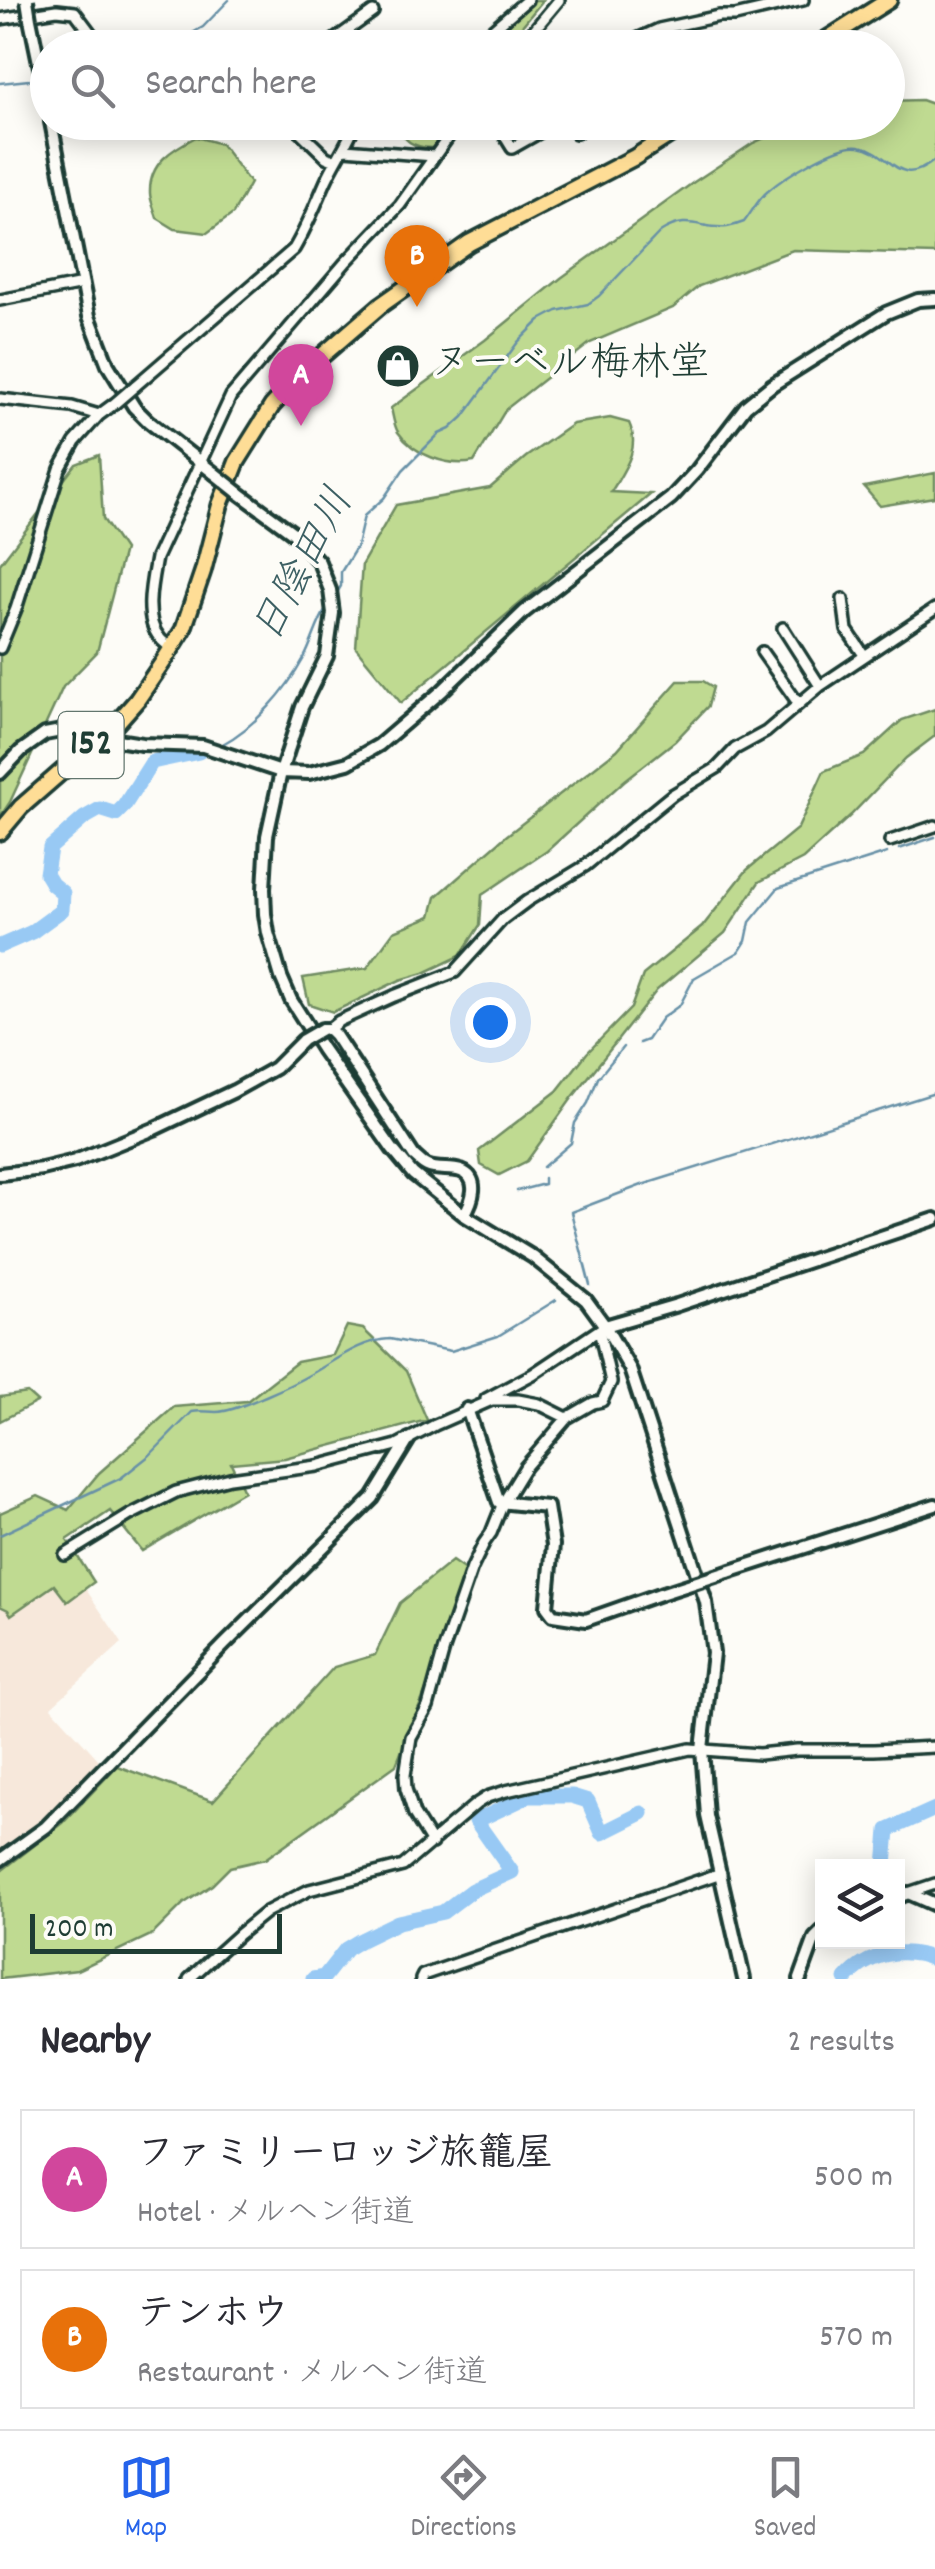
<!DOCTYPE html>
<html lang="en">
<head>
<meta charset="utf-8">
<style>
	body { margin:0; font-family:Dekko,"Klee One",sans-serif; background:#f7f7f7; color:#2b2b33 }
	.controls { position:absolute; right:30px; bottom:30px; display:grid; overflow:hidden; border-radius:0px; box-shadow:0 5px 25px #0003 }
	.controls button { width:90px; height:90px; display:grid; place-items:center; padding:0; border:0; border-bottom:2px solid #e1e1e2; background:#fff; color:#2b2b33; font:50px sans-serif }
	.scale { position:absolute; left:30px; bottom:25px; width:252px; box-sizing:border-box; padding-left:10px; border:5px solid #1f3d34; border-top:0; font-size:28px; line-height:35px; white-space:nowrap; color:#1f3d34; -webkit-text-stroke:8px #fdfcf7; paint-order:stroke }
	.you { position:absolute; left:490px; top:1022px; width:35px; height:35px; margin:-25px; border:8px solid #fff; border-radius:50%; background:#1a73e8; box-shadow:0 0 0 15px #1a73e833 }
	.badge { display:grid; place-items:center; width:65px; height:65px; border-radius:50%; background:#2563eb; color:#fff; font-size:32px; font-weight:700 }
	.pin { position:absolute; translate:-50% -82px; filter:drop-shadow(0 2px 5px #0008) }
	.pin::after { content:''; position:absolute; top:52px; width:35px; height:30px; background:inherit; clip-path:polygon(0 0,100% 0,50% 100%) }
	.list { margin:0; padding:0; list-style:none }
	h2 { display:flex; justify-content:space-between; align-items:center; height:130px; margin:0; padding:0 40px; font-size:42px }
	h2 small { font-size:32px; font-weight:400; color:#7c7c81 }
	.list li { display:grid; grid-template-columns:65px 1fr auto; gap:30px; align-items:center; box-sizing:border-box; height:140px; margin:0 20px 20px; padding:0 20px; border:2px solid #e1e1e2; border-radius:0px }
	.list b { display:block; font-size:38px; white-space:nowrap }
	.list p { margin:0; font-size:32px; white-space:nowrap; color:#7c7c81 }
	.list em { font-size:32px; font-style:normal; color:#7c7c81 }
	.icon { flex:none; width:55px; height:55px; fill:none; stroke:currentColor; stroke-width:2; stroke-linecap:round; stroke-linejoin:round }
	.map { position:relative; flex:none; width:935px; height:1979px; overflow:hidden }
	.search { position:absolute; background:#fff; box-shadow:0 5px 25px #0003; left:30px; right:30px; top:30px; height:110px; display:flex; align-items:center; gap:25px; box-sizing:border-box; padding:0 35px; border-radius:55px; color:#7c7c81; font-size:38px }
	.sheet { height:450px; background:#fff }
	nav { display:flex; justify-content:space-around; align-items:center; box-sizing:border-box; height:140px; border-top:2px solid #e1e1e2; background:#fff; font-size:28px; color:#7c7c81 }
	nav a { display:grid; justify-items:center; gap:5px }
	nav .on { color:#2563eb }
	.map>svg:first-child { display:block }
	.built { fill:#f7e8db }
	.green { fill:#bfda91; stroke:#6f8c62; stroke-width:2.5 }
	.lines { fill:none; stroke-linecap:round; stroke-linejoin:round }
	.stream { stroke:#6891a7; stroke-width:2.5 }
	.river { stroke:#98c9f4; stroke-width:15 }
	.minor-casing { stroke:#1f3d34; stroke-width:16 }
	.tertiary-casing { stroke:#1f3d34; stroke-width:18 }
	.trunk-casing { stroke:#1f3d34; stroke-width:21 }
	.minor { stroke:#fdfcf7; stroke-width:9 }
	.tertiary { stroke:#fdfcf7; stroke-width:10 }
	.trunk { stroke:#fedd96; stroke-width:14 }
	.minor-bridge-casing { stroke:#1f3d34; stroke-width:16; stroke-linecap:butt }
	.tertiary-bridge-casing { stroke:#1f3d34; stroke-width:18; stroke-linecap:butt }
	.minor-bridge { stroke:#fdfcf7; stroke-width:9 }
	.tertiary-bridge { stroke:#fdfcf7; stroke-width:10 }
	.labels { text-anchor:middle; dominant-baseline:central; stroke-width:8; stroke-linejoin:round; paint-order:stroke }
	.shield { fill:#fdfcf7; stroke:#62766e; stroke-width:2.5 }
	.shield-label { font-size:38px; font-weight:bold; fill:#1f3d34 }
	.poi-label { font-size:40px; fill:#1f3d34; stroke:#fdfcf7; text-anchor:start }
	.water-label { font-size:42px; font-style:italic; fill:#3d6064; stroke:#fdfcf7 }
</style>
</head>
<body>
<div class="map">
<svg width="935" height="1979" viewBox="0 0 935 1979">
	<rect width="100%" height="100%" fill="#fdfcf7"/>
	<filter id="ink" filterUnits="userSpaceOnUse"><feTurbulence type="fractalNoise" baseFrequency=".01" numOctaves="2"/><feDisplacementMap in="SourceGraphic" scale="20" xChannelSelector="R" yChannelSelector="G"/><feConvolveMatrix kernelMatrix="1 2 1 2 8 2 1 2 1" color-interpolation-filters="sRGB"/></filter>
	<g filter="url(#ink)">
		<path class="built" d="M54,1584l13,18 18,-14 37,55 -71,64 48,53 -61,65 -38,26v-245l8,4 3,4z"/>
		<path class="green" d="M533,0h10l-38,47h-33l29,-14z
			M921,100l14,5v149l-142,-4 -94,36 -26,22 -83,35 -84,66 -32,53c-27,5 -60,-7 -76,-30 -4,-6 -5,-16 -7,-24l94,-68 76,-62 133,-96 59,-39 46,-20 89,-1v-21z
			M398,123v-1l52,1 -18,25c-19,-1 -29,-6 -34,-25z
			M196,137l25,7 29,39 -17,31 -26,19 -32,-4 -18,-11c-2,-7 -7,-18 -7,-25 -1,-30 22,-44 46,-56z
			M610,418l19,5c12,26 -5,47 -18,69l40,2 -250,209 -45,-55 6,-84 34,-59 94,-17 36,-31 47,-33z
			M99,455l4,64 21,31 -27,102 -34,35 -53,115 -10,15v-253l76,-100z
			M935,473v24l-55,9 -16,-19z
			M678,681h25l10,6 -5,19 -33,35 -51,40 -77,70 -65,44 -2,30 -20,31 -36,17 -24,7 -67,32 -24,-8 -6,-26 64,-10 27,-37 37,-15 5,-19 70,-61 111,-86z
			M935,709v27l-29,22 -55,57 -48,44 -44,23 -34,51 -68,57 -85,108 -45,63 -28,14 -18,-10 -2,-14 78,-60 30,-38 44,-45 12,-33 59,-48 45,-57 51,-42 26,-57 40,-16 38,-35z
			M347,1326l16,3 43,42 21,49 -142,38 -54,5 13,28 -102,60 -32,-40 -43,29 27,42 -27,20 -13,-17 -43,30 -3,-5 -8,-4v-93l38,-17 30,14 31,-37 75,-66 73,-6 50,-39 36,-7z
			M27,1393l10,9 -37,19v-24z
			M452,1561l20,14 -76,190 -131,94 -35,8 -18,18 -29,19 -30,30 -76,36 -77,9v-107l63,-49 54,-57 96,35 121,-134 41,-12 25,-52z"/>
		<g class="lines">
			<path class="stream" d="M166,48l37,-21 26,-27
				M0,83l29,-3
				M335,596l6,-10v-14l16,-26 7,-30 20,-18 19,-28 36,-36 11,-5 13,-12 55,-75 22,-22 17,-9 31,-7 11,-8 61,-64c30,-19 39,-2 67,-5 6,-1 12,-3 17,-5 8,-10 14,-23 24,-31 16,-14 70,-49 91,-45 33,5 38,45 76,14
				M221,745c34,-18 65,-54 83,-87 9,-17 13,-36 24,-52
				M899,849l36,-12
				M639,1043l8,-3 15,-22 18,-13 14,-27 45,-26 7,-11 4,-19 28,-34 109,-35
				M543,1167l28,-24 4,-20 13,-20 10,-25 25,-31
				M517,1191l27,-7v-6
				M590,1285l-19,-73 71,-27 293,-92
				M0,1535l121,-57 29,-23 42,-43c9,-2 15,0 24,0 15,0 38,-11 52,-17 14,-6 29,-13 43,-21 25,-14 50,-34 79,-35l61,12 47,-15 58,-36"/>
			<path class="river" d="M0,946l32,-14 30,-22 1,-17 -11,-9 -6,-10 4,-26 34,-30 16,-9 16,5 8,-8 28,-44 47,-10
				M885,1866l3,-36 47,-21
				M313,1979l11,-2 22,-28 15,-9 37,-18 45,-10 29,-22 40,-18 -36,-51 53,-25h43l16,5 14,32 40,-20
				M846,1979c22,-26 58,-33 89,-19"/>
			<defs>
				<path id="minor" d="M0,19l57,-9 18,2 27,36
					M323,48l50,-36
					M453,48l32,-12 42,-36
					M519,48l40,-48
					M617,48l42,-19 60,-13h16l68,-16
					M290,122l36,35 10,4
					M496,122l16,26 46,-26
					M569,122l7,11 17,-11
					M345,149l89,7
					M0,300l83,-16
					M135,386l159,-137c14,-24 21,-43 32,-68 9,-20 22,-38 30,-59
					M0,399l72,8 27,8
					M843,599l4,31 17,25
					M783,628l37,58
					M0,648l16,-39 44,-140 15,-27 24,-27 15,-11
					M171,648c-4,-4 -9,-6 -12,-11 -16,-19 -7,-57 -3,-79l75,-162 114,-133 55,-58 59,-83
					M762,652l36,51
					M890,841l45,-15
					M329,1029l10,-8 55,-25 61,-24 48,-53 24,-18 58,-35 87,-71 45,-27 18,-19 31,-17 54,-46 115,-77
					M486,1399l47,-25 66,-44
					M65,1555l65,-40 46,-23 54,-14 87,-12 80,-21 38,-20 57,-25h26l21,4 28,14
					M432,1843l-18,-29 -8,-25 -1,-14 6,-38 17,-30 16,-58 28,-81 12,-25 7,-10 12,-30 22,-36 42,-49 26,-15 9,-2 9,-19 -12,-52 6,-4
					M908,1893l27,-9
					M189,1979l50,-45 27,-22 43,-22 94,-24 73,-62 11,-7 19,-6 184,-42 69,5 38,-4h77l61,-3
					M421,1979l2,-4 298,-102"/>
				<path id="tertiary" d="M30,19l18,87
					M51,122l38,194 19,49 26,42 14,14 66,52
					M239,493l53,39 27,30 11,28 3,23 -6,43 -25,51 -21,65 -14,64 -3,53 1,25 3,19 13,44 10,23 31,49 71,101 20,24 51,41 69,42 53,43 19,26 25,43 76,233 7,51 -11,96 5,67 37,163
					M0,773l21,-22 24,-17 16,-3 81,13 61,2 78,26 28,1 39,-10 31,-18 63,-54 82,-79 147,-114 26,-28 49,-64 26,-21 114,-72 32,-13 17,-1
					M322,1029h7l6,6 79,121c4,3 8,8 13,10 10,5 24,1 34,5 20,7 11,31 3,44
					M0,1174l42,-5 33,-8 79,-32 80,-38 41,-23 28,-28
					M605,1326l72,-21 258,-86
					M467,1409l32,93 48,5 6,38 -6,62 6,8 33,5 74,-26
					M728,1572l207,-67
					M0,1860l46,-33 179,-183 148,-146 36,-59
					M898,1897l10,-4 27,12
					M800,1979l15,-41 7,-7"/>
				<path id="trunk" d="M813,48l76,-48
					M0,832l21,-25 94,-82 22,-25 26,-38 20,-32 20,-59 17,-66 17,-43 35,-56 30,-33 79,-68 88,-62 166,-86 55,-35"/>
			</defs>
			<use href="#minor" class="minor-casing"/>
			<use href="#tertiary" class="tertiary-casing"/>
			<use href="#trunk" class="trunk-casing"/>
			<use href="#minor" class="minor"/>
			<use href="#tertiary" class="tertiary"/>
			<use href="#trunk" class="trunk"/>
			<defs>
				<path id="minor-bridge" d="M114,404l21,-18"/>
				<path id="tertiary-bridge" d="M27,0l3,19
					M214,473l25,20
					M303,1040l19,-11
					M660,1594l68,-22"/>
			</defs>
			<use href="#minor-bridge" class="minor-bridge-casing"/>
			<use href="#tertiary-bridge" class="tertiary-bridge-casing"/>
			<use href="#minor-bridge" class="minor-bridge"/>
			<use href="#tertiary-bridge" class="tertiary-bridge"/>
		</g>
	</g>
	<defs>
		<symbol id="shop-disc" viewBox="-11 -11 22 22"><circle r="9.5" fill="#1f3d34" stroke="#fdfcf7"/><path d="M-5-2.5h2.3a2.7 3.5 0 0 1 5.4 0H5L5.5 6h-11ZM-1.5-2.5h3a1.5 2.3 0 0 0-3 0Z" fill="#fff"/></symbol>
	</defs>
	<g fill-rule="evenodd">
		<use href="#shop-disc" x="373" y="341" width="50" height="50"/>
	</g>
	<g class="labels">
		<rect class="shield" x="58.5" y="712" width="65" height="66" rx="8"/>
		<g class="shield-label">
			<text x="91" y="745">152</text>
		</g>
		<g class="poi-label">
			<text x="430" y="366">ヌーベル梅林堂</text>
		</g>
		<g class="water-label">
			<text transform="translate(306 567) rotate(-62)">日陰田川</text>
		</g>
	</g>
</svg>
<div class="controls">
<button><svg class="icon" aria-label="layers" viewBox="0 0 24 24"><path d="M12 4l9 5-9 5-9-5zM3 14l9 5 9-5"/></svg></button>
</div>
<div class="scale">200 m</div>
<div class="you"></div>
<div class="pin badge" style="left:301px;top:426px;background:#d1479c">A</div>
<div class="pin badge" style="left:417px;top:307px;background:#e8710a">B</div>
<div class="search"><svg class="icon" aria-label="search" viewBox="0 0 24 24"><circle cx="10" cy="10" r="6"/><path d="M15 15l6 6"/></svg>Search here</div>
</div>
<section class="sheet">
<h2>Nearby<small>2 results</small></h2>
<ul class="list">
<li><span class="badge" style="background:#d1479c">A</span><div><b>ファミリーロッジ旅籠屋</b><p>Hotel · メルヘン街道</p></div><em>500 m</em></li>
<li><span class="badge" style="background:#e8710a">B</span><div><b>テンホウ</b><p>Restaurant · メルヘン街道</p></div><em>570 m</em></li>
</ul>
</section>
<nav>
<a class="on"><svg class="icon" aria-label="map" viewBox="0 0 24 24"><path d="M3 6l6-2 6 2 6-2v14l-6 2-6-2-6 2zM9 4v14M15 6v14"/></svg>Map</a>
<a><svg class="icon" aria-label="directions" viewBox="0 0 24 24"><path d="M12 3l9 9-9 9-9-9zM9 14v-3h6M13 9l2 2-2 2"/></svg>Directions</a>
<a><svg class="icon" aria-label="saved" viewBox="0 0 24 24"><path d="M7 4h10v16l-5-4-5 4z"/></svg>Saved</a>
</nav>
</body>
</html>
